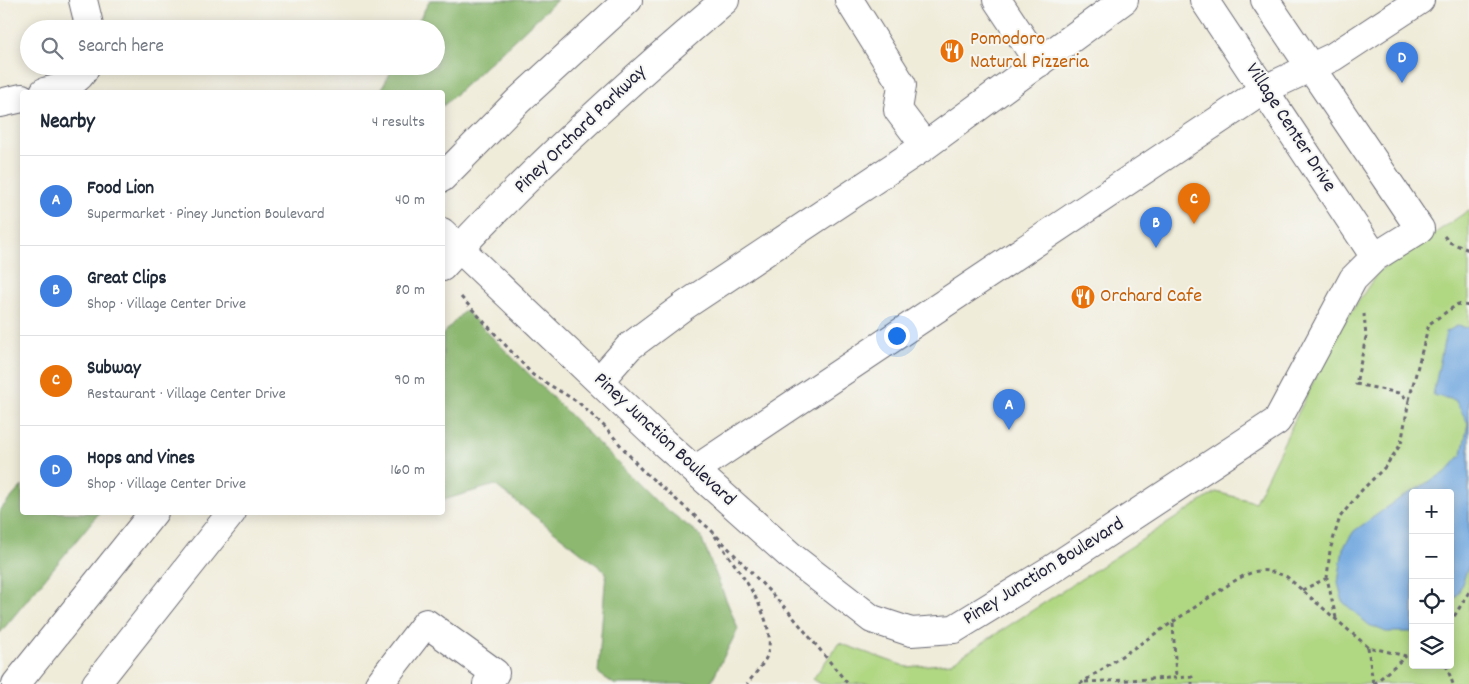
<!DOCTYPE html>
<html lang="en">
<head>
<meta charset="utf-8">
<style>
	body { margin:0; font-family:Dekko,sans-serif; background:#f2f2f3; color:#1f2937 }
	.controls { position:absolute; right:15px; bottom:15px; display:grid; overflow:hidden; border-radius:5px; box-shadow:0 2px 12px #0003 }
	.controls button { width:45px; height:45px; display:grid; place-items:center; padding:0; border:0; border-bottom:1px solid #e0e1e3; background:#fff; color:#1f2937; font:25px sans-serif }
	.you { position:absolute; left:896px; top:335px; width:18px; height:18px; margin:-12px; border:4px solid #fff; border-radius:50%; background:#1a73e8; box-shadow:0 0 0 8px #1a73e833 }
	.badge { display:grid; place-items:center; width:32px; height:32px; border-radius:50%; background:#b5179e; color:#fff; font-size:16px; font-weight:700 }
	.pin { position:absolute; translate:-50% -41px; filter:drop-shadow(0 1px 2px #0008) }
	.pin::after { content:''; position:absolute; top:26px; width:18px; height:15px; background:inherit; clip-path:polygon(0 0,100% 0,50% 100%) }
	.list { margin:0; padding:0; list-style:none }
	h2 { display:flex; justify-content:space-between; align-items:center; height:65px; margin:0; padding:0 20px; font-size:21px }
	h2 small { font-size:16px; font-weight:400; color:#747a83 }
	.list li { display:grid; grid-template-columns:32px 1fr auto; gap:15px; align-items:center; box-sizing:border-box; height:90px; padding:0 20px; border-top:1px solid #e0e1e3 }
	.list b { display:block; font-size:19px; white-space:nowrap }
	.list p { margin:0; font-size:16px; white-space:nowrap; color:#747a83 }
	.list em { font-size:16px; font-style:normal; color:#747a83 }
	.icon { flex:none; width:28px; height:28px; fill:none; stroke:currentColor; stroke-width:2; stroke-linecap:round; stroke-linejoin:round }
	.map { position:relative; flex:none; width:1469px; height:684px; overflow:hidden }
	.search { position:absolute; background:#fff; box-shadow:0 2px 12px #0003; left:20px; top:20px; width:425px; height:55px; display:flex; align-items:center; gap:12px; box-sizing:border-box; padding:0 18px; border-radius:28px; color:#747a83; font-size:19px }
	.panel { position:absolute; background:#fff; box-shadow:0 2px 12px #0003; left:20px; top:90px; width:425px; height:425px; border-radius:5px }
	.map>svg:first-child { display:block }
	.green { fill:#b0d782; stroke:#697c5e; fill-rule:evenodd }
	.forest { fill:#8cb870; stroke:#576d56 }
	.water { fill:#71a7df; stroke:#4a648d }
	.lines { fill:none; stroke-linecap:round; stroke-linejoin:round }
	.minor-casing { stroke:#6a6973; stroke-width:30 }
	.path { stroke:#6a6973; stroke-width:3; stroke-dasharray:4 4; stroke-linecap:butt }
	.minor { stroke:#fff; stroke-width:28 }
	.labels { text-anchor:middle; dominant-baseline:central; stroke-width:4; stroke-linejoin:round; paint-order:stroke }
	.food-label { font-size:20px; fill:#c56008; stroke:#f6f6f2; text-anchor:start }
	.street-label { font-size:20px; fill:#22223b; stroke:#f6f6f2 }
</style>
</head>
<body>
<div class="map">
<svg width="1469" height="684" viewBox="0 0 1469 684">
	<rect width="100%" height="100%" fill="#f6f6f2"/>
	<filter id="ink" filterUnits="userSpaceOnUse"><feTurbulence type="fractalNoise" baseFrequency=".02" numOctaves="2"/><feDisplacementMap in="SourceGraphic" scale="10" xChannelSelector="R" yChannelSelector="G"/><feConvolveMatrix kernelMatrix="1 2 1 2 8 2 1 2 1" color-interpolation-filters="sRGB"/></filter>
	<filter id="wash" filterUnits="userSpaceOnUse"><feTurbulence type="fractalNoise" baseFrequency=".0096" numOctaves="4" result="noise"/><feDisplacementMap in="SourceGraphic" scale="20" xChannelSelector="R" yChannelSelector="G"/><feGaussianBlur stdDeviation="1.12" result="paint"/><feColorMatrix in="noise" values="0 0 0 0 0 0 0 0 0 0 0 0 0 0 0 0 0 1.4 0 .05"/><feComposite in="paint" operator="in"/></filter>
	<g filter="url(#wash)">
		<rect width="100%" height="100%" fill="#f0ecda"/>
		<path class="green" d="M1469,210v474h-648l-8,-5 26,-36 68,24 44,-4 265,-171 39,10 81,-167 42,-63zM1413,493h37v172h-37z"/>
		<path class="forest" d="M430,0h127l-114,106 -1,-14h-62l14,-26h42v-37h-22z
			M465,310l192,192 43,33 38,94 -28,55h-96l-16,-11 8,-101 -111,-87 -52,15v-166z
			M22,486v26l77,1 -99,120v-123z"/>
		<path class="water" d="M1457,326l12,2v237l-10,27 -9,13v-112h-37v139h-27l-17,-7 -26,-23 -5,-19 5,-35 11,-17 45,-32 47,-27 16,-18 6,-31 -13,-23 -22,-5 13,-63z"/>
	</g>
	<g filter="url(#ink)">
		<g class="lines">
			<defs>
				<path id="minor" d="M83,0l7,29
					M849,0l53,85 -4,25 27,36
					M997,0l42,63
					M1204,0l171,257
					M44,92c17,-4 35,-9 42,-26
					M0,103l22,-5
					M442,178l76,-77 110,-101
					M442,232l222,211 128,114 80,62 39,13 43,-3 98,-60 225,-148 76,-142 22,-22 45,-28 -155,-229
					M442,267c88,-96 184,-183 283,-267
					M599,381l30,-34 55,-41 241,-160 199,-146
					M695,470l570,-381 68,-32 87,-57
					M16,684l138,-172
					M96,684l136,-172
					M379,684l47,-61 69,50 -8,11"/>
			</defs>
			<use href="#minor" class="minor-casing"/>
			<path class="path" d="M1444,236l5,6 20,8
				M461,297l72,78 45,27 27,25 36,42 70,61 78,82 59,72
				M1409,400l20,-76 29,-20 11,2
				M715,536c19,30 65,82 52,120 -4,9 -14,20 -20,28
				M1302,590l25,-12
				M1336,618l-9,-40 3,-28 10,-33 22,-27 23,-23 16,-23 8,-44 -10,-7 -43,-9 10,-47 -2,-23
				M1173,623l3,55
				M1450,623l19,-31
				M1368,647l5,37
				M1446,665l7,19
				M1085,682l107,-5v7
				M1080,684l151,-101c22,-13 31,-17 56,-6l81,70 38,9 7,-2
				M1374,684l32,-28"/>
			<use href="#minor" class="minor"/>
		</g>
	</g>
	<defs>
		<symbol id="restaurant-disc" viewBox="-11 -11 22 22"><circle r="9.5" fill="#e8710a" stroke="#f6f6f2"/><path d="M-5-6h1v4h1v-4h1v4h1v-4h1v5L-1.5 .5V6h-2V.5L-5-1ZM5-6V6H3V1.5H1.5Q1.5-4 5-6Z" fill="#fff"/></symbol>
	</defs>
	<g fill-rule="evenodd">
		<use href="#restaurant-disc" x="938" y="37" width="28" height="28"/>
		<use href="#restaurant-disc" x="1069" y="283" width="28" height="28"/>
	</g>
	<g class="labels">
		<g class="food-label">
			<text x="970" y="40">Pomodoro<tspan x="970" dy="23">Natural Pizzeria</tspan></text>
			<text x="1100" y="297">Orchard Cafe</text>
		</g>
		<g class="street-label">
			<text transform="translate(1290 128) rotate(57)">Village Center Drive</text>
			<text transform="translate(581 130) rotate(-44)">Piney Orchard Parkway</text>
			<text transform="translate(664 440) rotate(43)">Piney Junction Boulevard</text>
			<text transform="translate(1044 572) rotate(-32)">Piney Junction Boulevard</text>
		</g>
	</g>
</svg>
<div class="controls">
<button>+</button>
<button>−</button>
<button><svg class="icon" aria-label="locate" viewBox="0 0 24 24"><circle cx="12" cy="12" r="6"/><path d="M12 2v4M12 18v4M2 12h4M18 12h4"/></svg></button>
<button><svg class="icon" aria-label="layers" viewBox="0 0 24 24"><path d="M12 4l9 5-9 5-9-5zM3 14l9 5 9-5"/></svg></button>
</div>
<div class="you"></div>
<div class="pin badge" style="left:1009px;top:430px;background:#3f7fe0">A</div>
<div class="pin badge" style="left:1156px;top:248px;background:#3f7fe0">B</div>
<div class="pin badge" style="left:1194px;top:224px;background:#e8710a">C</div>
<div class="pin badge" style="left:1402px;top:83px;background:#3f7fe0">D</div>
<div class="search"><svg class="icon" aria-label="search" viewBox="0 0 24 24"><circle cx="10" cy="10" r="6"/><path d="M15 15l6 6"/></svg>Search here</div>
<section class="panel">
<h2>Nearby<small>4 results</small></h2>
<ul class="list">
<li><span class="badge" style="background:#3f7fe0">A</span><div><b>Food Lion</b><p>Supermarket · Piney Junction Boulevard</p></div><em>40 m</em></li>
<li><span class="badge" style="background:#3f7fe0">B</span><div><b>Great Clips</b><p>Shop · Village Center Drive</p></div><em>80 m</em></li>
<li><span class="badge" style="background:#e8710a">C</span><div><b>Subway</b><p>Restaurant · Village Center Drive</p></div><em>90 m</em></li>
<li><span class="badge" style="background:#3f7fe0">D</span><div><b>Hops and Vines</b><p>Shop · Village Center Drive</p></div><em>160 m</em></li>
</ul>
</section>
</div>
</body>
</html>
